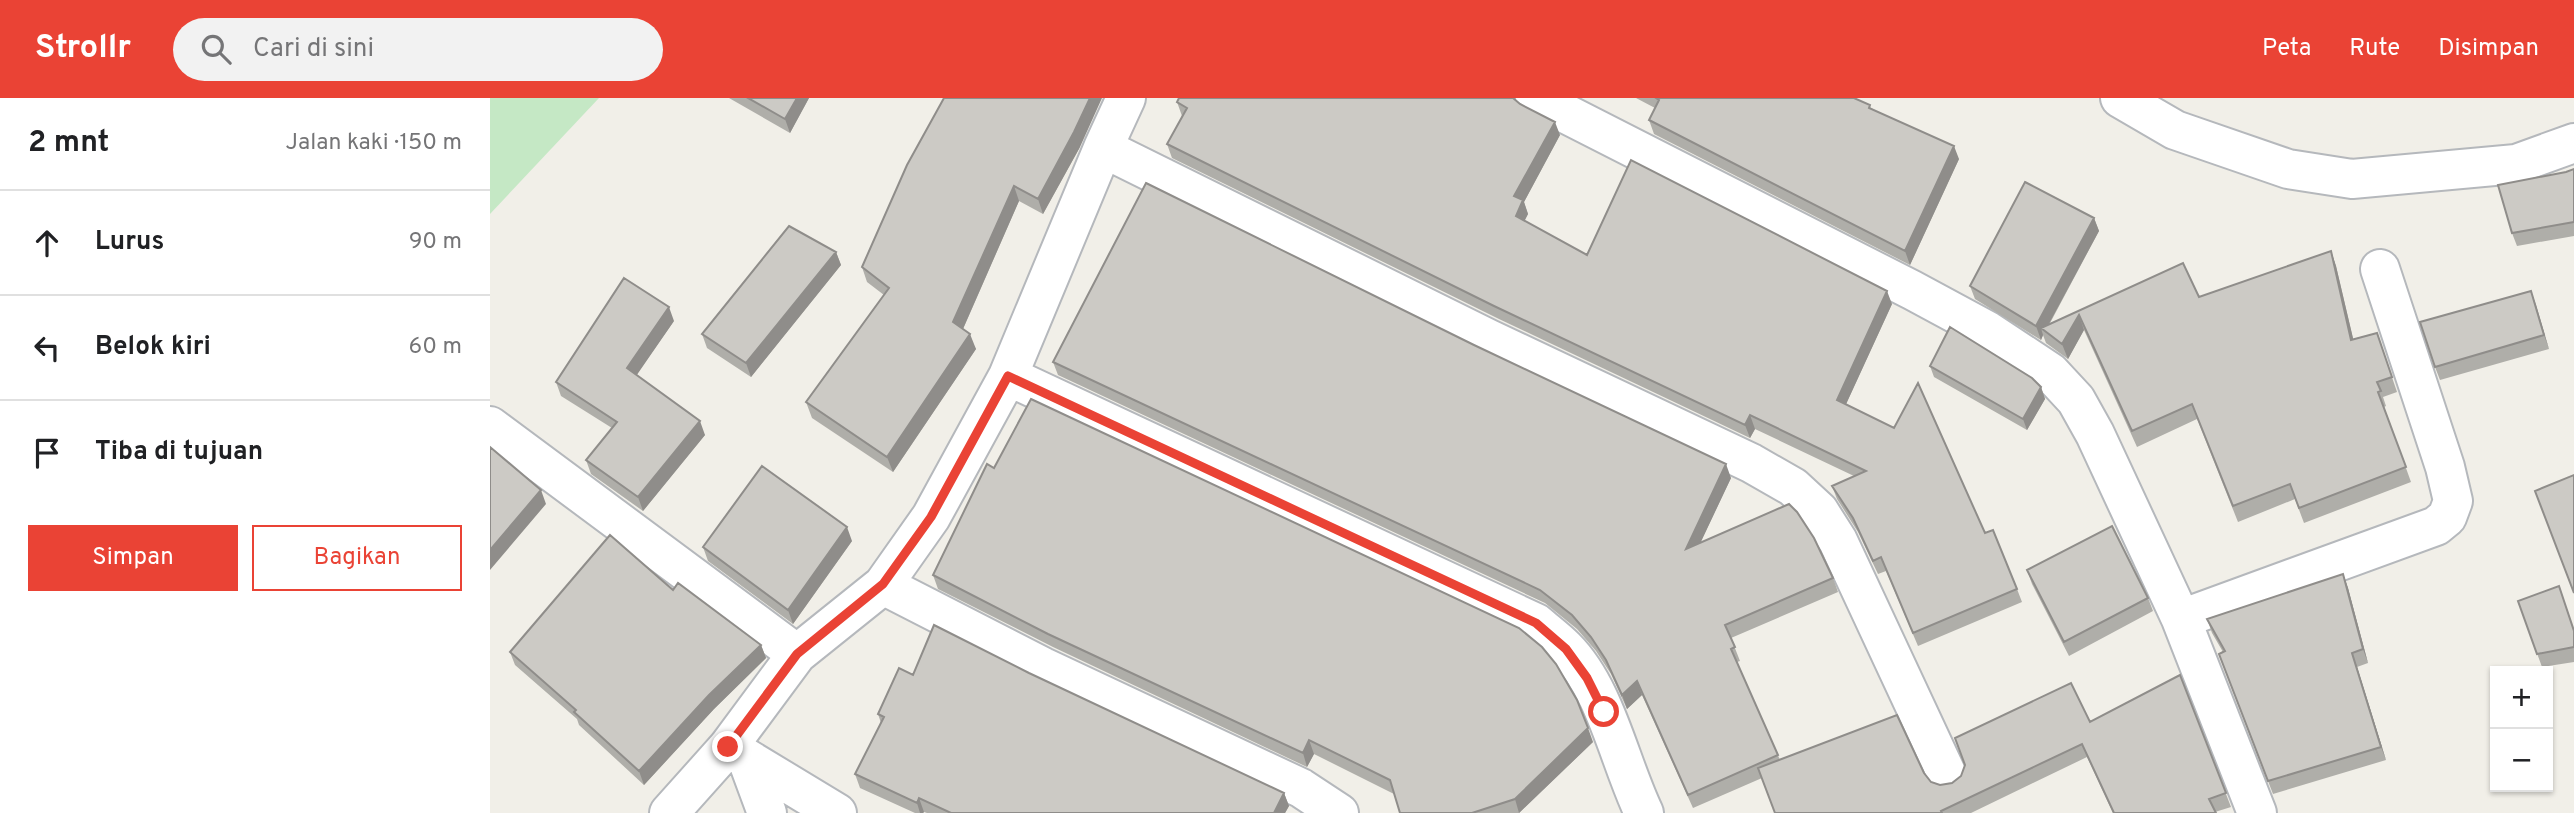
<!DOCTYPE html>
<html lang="id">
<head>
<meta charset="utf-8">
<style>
	body { margin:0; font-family:Overpass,sans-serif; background:#f2f2f2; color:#202124 }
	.controls { position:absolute; right:21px; bottom:21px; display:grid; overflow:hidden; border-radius:0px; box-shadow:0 2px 5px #0004 }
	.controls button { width:63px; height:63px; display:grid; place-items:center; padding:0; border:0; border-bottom:2px solid #e0e0e0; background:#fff; color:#202124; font:35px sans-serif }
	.stop { position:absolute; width:21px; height:21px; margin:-16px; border:5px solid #ea4335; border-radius:50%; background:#fff }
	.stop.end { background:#ea4335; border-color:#fff; box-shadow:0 2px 7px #0008 }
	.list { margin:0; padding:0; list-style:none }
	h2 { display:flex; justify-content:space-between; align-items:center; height:91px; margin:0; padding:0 28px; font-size:30px }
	h2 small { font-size:23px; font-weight:400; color:#757577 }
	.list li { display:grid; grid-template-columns:46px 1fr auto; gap:21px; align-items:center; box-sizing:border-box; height:105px; padding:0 28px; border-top:2px solid #e0e0e0 }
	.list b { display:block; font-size:26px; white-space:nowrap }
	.list em { font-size:23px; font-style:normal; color:#757577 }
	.actions { display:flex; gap:14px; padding:21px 28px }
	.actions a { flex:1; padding:16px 0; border:2px solid #ea4335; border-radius:0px; text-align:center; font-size:24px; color:#ea4335 }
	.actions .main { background:#ea4335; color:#fff }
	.icon { flex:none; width:38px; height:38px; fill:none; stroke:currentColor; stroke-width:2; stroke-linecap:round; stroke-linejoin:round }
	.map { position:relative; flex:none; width:2084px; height:715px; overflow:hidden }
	header { display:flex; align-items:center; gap:42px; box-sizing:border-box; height:98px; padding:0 35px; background:#ea4335; color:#fff }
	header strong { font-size:33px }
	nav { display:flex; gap:38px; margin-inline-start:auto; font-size:24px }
	.search { width:490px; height:63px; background:#f2f2f2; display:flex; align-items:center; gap:18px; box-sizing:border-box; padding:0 24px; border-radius:38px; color:#757577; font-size:26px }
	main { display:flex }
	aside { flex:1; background:#fff }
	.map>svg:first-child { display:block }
	.green { fill:#c5e8c5 }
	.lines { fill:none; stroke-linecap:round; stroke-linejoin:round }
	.street-casing { stroke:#b5b8bc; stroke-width:42 }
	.street { stroke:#fff; stroke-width:38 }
	.wall { fill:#afaea9 }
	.shaded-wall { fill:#8f8d8a }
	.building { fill:#cccac5; stroke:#8f8d8a; stroke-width:2 }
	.route { stroke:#ea4335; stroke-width:9 }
</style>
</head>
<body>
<header>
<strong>Strollr</strong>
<div class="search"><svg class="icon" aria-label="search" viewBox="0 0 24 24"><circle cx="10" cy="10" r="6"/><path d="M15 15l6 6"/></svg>Cari di sini</div>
<nav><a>Peta</a><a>Rute</a><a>Disimpan</a></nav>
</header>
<main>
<aside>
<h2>2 mnt<small>Jalan kaki · 150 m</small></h2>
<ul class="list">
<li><svg class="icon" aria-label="ahead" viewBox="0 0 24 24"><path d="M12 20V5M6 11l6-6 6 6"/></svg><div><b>Lurus</b></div><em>90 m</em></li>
<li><svg class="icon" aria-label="left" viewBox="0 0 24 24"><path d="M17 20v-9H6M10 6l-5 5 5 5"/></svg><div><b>Belok kiri</b></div><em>60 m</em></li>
<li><svg class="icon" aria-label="arrive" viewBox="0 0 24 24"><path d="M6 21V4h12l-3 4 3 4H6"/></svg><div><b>Tiba di tujuan</b></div></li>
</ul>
<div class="actions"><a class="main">Simpan</a><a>Bagikan</a></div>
</aside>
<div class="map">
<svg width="2084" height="715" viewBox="0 0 2084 715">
	<rect width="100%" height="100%" fill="#f1efe8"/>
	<path class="green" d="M0,0h109l-109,116z"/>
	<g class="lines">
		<defs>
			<path id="street" d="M1045,0l377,192 76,41 62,41 26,28 19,34 86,185 76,194
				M1630,0l55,32 113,39 64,10 164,-15 58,-21
				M613,50l386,191 262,124 42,24 26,24 19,30 110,236
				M518,278l528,247c9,8 20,16 29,25 41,41 54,113 79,165
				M0,328l307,228
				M393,487l160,82 258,121 38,25
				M1691,521l255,-93 11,-9 6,-16 -8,-34 -65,-198
				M238,649l109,66
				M257,661l20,54
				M179,715l59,-66 69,-93 86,-69 48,-68 77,-141 95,-228 23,-50"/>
		</defs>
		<use href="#street" class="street-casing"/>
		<use href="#street" class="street"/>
	</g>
	<path class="wall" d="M239,0h80l-19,35z
		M1146,0h218l105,61 -49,106 -256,-131 -5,-14 6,-12z
		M687,4l383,33 -36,67 4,12 -4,7 63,34 305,49 -46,100 139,129 32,56 5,13 -104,44 -32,-75 -8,3 -20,-42 -21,-33 -5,-13 22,-10 -99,-47 -5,9 -251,-119 -327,-161 -5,-14 15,-28z
		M590,49l-37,67 -24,-13 -56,128 13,20 -83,123 -81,-54 -6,-16 78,-107 -17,-13 -5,-15z
		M2084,71v67l-57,10 -5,-13 54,-61z
		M1604,120l5,13 -50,94 150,-28 132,-46 5,15 17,73 24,-6 20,59 -14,5 3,9 -2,1 27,75 -107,41 -9,-24 -57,23 -41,-103 -60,28 -53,-117 -16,29 -22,-16 -3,-8 -2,5 -66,-41 -5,-13z
		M346,154l5,13 -90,112 -44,-29 -5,-14z
		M2041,193l18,58 -109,31 -5,-13z
		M184,223l-38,54 69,60 -62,76 -52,-37 -5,-14 26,-32 -51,-32 -5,-14z
		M563,264l678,116 -31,65 133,35 5,14 -107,46 9,23 -3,1 43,98 144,13 7,9 9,3 12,-2 138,-61 90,-47 51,132 -16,5 1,1h-103l-26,-56 -116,56h-196l-13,-35 -69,30 -51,-113 -15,14 -16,-35 -15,-23 -19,-22 -32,-26 -487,-228z
		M1440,268l111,21 4,12 -18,31 -93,-53z
		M362,443l-59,83 -85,-63 -5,-14z
		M1537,472l121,28 5,13 -84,45 -37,-72z
		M1853,476l5,14 20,75 -11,4 29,93 -113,34 -54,-140 4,-2 -11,-19 -5,-14z
		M443,477l660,167 -74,71h-119l-6,-19 -80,-40 -7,13 -254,-120 -115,-58z
		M183,492l88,55 5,13 -52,51 -70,76 -65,-60 -2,-6 -62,-54 -5,-13z
		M2028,503l56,29v32l-32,5z
		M539,575l255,120 5,13 -4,7h-358l-3,-1 -1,1h-8l-55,-25 -5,-14 26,-51 -3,-9 35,-39z"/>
	<path class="shaded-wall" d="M307,0h12l-19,35 -5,-14z
		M600,0h12l-22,49 -37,67 -5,-15z
		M1065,24l5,13 -36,67 4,12 -8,16 -4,-14 -2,-20z
		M1464,48l5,13 -49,106 -5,-14z
		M524,88l5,15 -60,137 -6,-16z
		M1604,120l5,13 -54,100 -4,-3 2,7 -2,5 -5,-14z
		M1841,153l5,15 21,89 -6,-15z
		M346,154l5,13 -90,112 -5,-14z
		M1397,193l5,13 -50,109 -5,-13z
		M2041,193l5,14 13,44 -5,-14z
		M179,209l5,14 -42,61 -5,-14z
		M1589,217l5,15 -16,29 -6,-15z
		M480,236l6,15 -83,123 -6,-15z
		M1551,289l4,12 -18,31 -4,-11z
		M1260,317l5,14 -5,9 -5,-13z
		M210,323l5,14 -62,76 -5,-14z
		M1236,366l5,14 -40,85 -5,-14z
		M51,392l5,14 -56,66v-20z
		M357,429l5,14 -59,83 -5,-14z
		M1853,476l5,14 20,75 -5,-14z
		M271,547l5,13 -52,51 -70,76 -5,-14 70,-76z
		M1862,555l5,14 29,93 -5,-13z
		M1147,583l5,14 -15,14 -5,-14z
		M1098,630l5,14 -74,71 -4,-14z
		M819,642l5,14 -7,13 -4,-14z
		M794,695l5,13 -4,7h-11z
		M429,700l5,14 -1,1h-3l-3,-10z"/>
	<path class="building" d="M258,0h49l-12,21z
		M454,0h146l-16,34 -36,67 -24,-13 -61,136 17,12 -83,123 -81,-55 83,-114 -27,-21 45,-102z
		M689,0h334l7,6 35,18 -41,74 9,4 -7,16 71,39 44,-95 256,131 -50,109 57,28 24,-45 67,150 8,-3 24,59 -104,44 -32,-76 -8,4 -20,-43 -21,-32 34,-15 -116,-56 -5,10 -251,-119 -327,-162 20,-36 -10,-6z
		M1166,0h198l16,7 -1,3 85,38 -49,105 -256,-131 10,-20z
		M2084,71v53l-62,11 -14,-48 68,-13z
		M1535,84l69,36 -58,108 -66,-40z
		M656,85l328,162 252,119 -40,85 103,-45 8,8 17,26 19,40 -108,47 10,22 -4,2 47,106 -90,40 -51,-114 -15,14 -16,-35 -15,-23 -19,-22 -32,-25 -487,-228z
		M299,128l47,26 -90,111 -44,-29z
		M1841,153l20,89 26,-7 15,44 -15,5 4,9 -3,1 28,75 -107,41 -9,-24 -57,22 -41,-102 -60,27 -53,-116 -17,29 -21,-16 142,-65 16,34z
		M134,180l45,29 -42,61 73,53 -62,76 -52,-37 31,-38 -61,-40z
		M2041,193l13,44 -109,32 -15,-45z
		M1460,229l82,51 9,9 -18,32 -93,-53z
		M541,301l488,229 23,19 14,17 21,36 11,28 -73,71 -43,14h-72l-10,-33 -81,-40 -6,13 -255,-119 -115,-59 54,-111 7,4z
		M0,349l51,43 -51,60z
		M272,368l85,61 -59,83 -85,-63z
		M2084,377v118l-39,-102z
		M1622,428l36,72 -84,44 -37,-72z
		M120,437l63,55 5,-7 83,62 -52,50 -70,76 -65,-59 2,-2 -66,-58z
		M1853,476l20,75 -11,4 29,94 -113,34 -49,-127 6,-3 -18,-32z
		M2069,488l15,45v16l-37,7 -19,-53z
		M444,527l95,48 255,120 -10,20h-323l-32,-15 -2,5 -62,-29 29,-57 -6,-3 21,-46 14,7z
		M1690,577l46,118 -17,6 7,14h-102l-32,-69 -141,67 1,2h-167l-17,-45 139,-53 27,58 7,9 9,3 12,-2 9,-7 4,-11 -10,-27 116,-55 19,39z"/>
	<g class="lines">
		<path class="route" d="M238,649l69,-93 86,-70 48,-67 77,-141 528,247 30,26 21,29 17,34"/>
	</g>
</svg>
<div class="controls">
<button>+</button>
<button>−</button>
</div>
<div class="stop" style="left:1114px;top:614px"></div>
<div class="stop end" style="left:238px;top:649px"></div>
</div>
</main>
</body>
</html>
